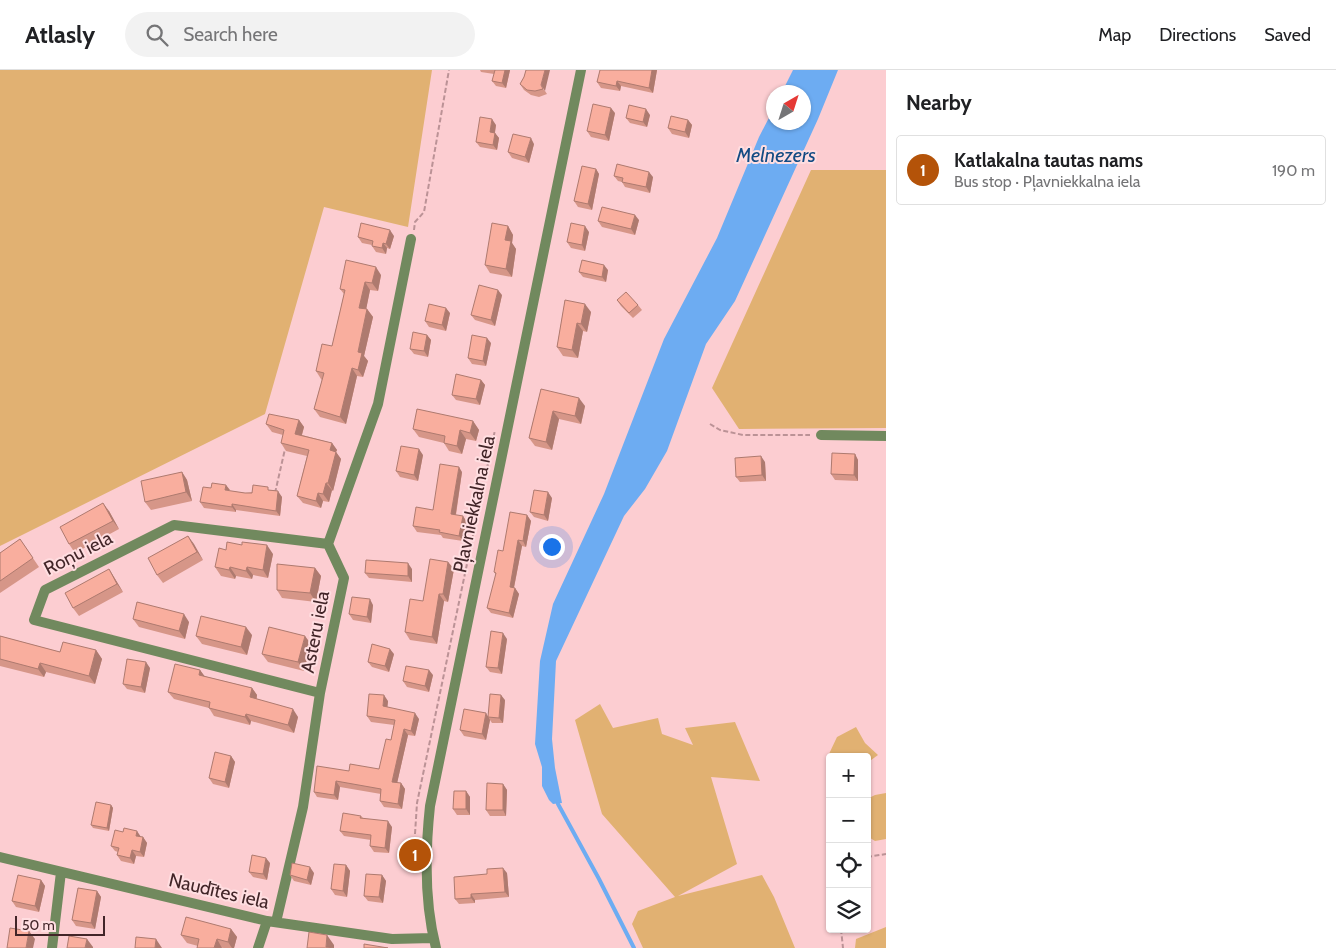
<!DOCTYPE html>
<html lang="en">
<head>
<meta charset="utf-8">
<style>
	body { margin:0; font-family:Cabin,sans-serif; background:#f2f2f2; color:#202124 }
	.controls { position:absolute; right:15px; bottom:15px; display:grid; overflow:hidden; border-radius:5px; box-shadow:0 1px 4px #0004 }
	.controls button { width:45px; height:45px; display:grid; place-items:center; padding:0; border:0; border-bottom:1px solid #e0e0e0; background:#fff; color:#202124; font:25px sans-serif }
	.compass { position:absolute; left:766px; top:15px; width:45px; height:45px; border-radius:50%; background:#fff; box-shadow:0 1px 4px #0004; rotate:39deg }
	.scale { position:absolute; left:15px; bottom:12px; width:90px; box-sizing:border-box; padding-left:5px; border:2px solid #422528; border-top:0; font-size:14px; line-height:18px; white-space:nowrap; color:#422528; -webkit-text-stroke:4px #ffdee1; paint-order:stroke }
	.you { position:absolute; left:551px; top:476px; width:18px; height:18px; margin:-12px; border:4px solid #fff; border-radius:50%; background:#1a73e8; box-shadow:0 0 0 8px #1a73e833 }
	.badge { display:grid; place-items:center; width:32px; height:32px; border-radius:50%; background:#b45309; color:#fff; font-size:16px; font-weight:700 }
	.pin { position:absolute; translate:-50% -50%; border:2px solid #fff; box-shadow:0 1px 5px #0006 }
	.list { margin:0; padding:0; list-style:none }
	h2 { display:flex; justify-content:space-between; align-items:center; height:65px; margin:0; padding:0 20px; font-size:21px }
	h2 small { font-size:16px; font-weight:400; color:#757577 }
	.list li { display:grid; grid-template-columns:32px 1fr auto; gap:15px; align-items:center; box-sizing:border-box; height:70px; margin:0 10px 10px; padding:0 10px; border:1px solid #e0e0e0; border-radius:5px }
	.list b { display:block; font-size:19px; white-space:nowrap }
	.list p { margin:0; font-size:16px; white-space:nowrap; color:#757577 }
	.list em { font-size:16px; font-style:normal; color:#757577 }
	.icon { flex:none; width:28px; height:28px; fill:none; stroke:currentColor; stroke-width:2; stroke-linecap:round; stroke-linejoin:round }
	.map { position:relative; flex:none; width:886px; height:878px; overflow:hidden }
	header { display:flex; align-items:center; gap:30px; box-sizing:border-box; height:70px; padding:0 25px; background:#fff; border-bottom:1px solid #e0e0e0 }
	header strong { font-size:24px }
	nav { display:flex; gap:28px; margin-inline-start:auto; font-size:18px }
	.search { width:350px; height:45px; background:#f2f2f2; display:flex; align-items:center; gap:12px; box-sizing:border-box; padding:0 18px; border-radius:28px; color:#757577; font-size:19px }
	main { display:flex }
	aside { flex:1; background:#fff }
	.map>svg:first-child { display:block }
	.green { fill:#e1b172 }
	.water { fill:#6dacf2 }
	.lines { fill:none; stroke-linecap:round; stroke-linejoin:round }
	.stream { stroke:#6dacf2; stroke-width:4 }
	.path { stroke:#bb9296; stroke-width:2; stroke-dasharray:5 2.5; stroke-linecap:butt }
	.minor { stroke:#71895e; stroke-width:10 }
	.wall { fill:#d69688 }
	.shaded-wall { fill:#ae7a6f }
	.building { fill:#f9ae9e; stroke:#ae7a6f }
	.labels { text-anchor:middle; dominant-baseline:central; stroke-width:4; stroke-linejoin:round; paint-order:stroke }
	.street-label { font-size:19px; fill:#422528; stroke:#ffdee1 }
	.water-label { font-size:20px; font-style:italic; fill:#134b83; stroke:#ffdee1 }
</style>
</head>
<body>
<header>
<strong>Atlasly</strong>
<div class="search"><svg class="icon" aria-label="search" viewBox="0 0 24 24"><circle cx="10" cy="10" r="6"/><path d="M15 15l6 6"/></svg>Search here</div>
<nav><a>Map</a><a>Directions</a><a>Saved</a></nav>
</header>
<main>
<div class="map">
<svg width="886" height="878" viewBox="0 0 886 878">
	<rect width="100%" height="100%" fill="#fccdd1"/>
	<path class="green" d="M0,0h432l-24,157 -84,-20 -59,207 -265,132z
		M811,100h75v258l-147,1 -27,-41z
		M600,634l13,24 45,-10 4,16 31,11 -8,-17 50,-6 25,59 -49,-4 26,87 -59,32 84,-21 12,22 21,51h-152l-11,-24 6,-13 37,-14 -73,-83 -27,-94z
		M856,657l9,16 13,12 -11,8v-6h-37v2l-2,-3 9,-19z
		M886,723v46l-11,2 -8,-5v-37l8,-4z
		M886,857v21h-31l1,-9z"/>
	<path class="water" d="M793,0h45l-20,49 -83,182 -29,43 -39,107 -22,38 -21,27 -68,145 -4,78 3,29 7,35 -9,1 -4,-4 -7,-14v-19l-7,-23 5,-83 13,-57 51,-110 60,-155 53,-101 42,-101 14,-27 1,12h30v-30h-22z"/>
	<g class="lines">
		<path class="stream" d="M558,734l41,75 35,69"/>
		<path class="path" d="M414,160l1,-8 9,-10 25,-142
			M710,354l10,6 23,5h67
			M275,423l10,-44
			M415,764l2,-31 78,-373
			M867,787l19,-3
			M841,859l2,19"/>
		<path class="minor" d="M821,365l65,1
			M320,623l-286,-73 11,-30 129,-65 154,19
			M0,787l267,64 125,18 41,-1
			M276,852l27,-115 17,-114 24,-115 -16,-34 50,-140 33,-165
			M52,878l9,-76
			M258,878l9,-27
			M436,878c-12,-46 -11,-95 -6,-142l151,-736"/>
	</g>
	<path class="wall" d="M480,0h30l-4,18 -10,-2 -4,-5 2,-7 -13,-2z
		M526,0l19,21 2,3 -8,3 -8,-2 -7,-5 -4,-6 4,-7z
		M600,0h57l-4,23 -32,-7 -1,5 -19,-3 -4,-6z
		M615,43l-6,28 -18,-4 -4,-6z
		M650,45l-3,12 -17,-4 -4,-5z
		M688,50l4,5 -3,13 -17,-4 -4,-6z
		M496,55l-1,8 4,5 -2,12 -17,-3 -4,-5z
		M534,74l-5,19 -17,-5 -4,-6z
		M596,99l3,5 -7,36 -14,-3 -4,-6z
		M614,106l39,1 -3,16 -25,-6 -3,-5 -4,-1z
		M639,150l-4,15 -33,-8 -4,-6z
		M508,156l5,9 -1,8 4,6 -4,28 -22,-4 -5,-8z
		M589,162l-4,19 -14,-3 -4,-6z
		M394,166l-4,13 -3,-1 -1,6 -10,-2 -4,-6v-1l-10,-2 -4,-6z
		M608,200l-2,12 -23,-5 -4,-5z
		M381,205l-3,16 -8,-1 -4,19h1l6,8 -9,39 4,5 -5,16 -6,-1 -11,48 -26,-7 -6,-8 8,-29 -1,-1 -5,-8 16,-25 12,-52 -4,-5z
		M502,225l-7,31 -20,-6 -4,-5z
		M565,230l26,12 -4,20 -4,-1 -5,27 -15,-2 -6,-9z
		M617,230l21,5 4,5 -9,8 -12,-12z
		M450,243l-4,18 -17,-4 -4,-6z
		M427,265l4,5 -3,17 -14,-3 -4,-5z
		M491,273l-5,23 -14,-2 -4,-6z
		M481,310l4,5 -5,20 -24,-5 -4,-5z
		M541,319l44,17 -4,18 -22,-5 -7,31 -17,-4 -6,-8z
		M299,350l5,7 -2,8 30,8 5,7 -1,2 5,7 -8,32 -1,-1 -3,12 -6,-1 -2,7 -18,-5 -6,-7 10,-40 -21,-5 -5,-8 2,-8 -11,-3 -6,-8z
		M473,351l6,9 -3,11 -10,-2 -4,15 -13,-3 -5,-8 -25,-6 -6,-8z
		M855,384l3,6v21l-23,-1 -4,-6z
		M423,385l-5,26 -18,-4 -4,-6z
		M765,392l1,19 -26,1 -4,-5z
		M182,402l5,8 5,21 -41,9 -6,-8z
		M462,402l-6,43 11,7 -4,19 -20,-3 -2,-3 -24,-3 -4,-6 20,-16z
		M271,420l11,7 -2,19 -44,-6v2l-32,-4 -4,-6 30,-11 15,2z
		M552,428l-4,23 -14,-4 -4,-5z
		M109,441l10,18 -44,24 -6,-9z
		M527,445l4,6 -5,26 -4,-1 -8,42h1l4,6 -6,24 -22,-5 -4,-5 9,-33 -2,-3 9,-21z
		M188,466l15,24 -40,23 -6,-8z
		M20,469l19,28 -39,26v-40z
		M226,480l47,4 -5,24 -15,-3 -1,4 -16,-3 -1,3 -14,-3 -6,-9z
		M448,492l6,7 -6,33 -4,-1 -7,43 -27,-4 -5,-8 18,-31z
		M315,498l6,8 -5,26 -34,-4 -5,-8z
		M109,499l14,23 -44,24 -6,-8z
		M412,499v13l-43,-4 -4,-5z
		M373,535l-2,18 -18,-3 -4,-6z
		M133,549l56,3 -4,17 -46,-12z
		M252,565l-5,20 -45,-11 -6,-8z
		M0,566l60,16 36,-2 6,9 -7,25 -49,-12 -2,5 -44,-11z
		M507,569l-5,35 -12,-2 -4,-5z
		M311,574l-7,27 -36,-9 -6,-8z
		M394,584l-5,18 -17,-5 -4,-5z
		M150,598l-5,25 -18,-4 -4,-5z
		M200,600l4,6 48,12 5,7v4l41,18 -4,16 -43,-12 -1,4 -36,-9 -5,-8 -35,-9 -6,-7z
		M433,605l-4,17 -22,-5 -4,-6z
		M505,630l-2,23h-11l-2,-3 -4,20 -22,-4 -4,-6 28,-14z
		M388,631l-1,6 32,12 -4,17 -7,-1 -11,48h4l4,6 -3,20 -18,-2 -4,-6 1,-7 -41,-7 -2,13 -21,-3 -3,-5 35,-21 30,-2 12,-29 3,-15 -23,-3 -4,-6z
		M231,686l4,6 -6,26 -16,-4 -4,-6z
		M503,714l4,6 -1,26h-16l-4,-6z
		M466,721l4,6v18h-13l-4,-6z
		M111,735l2,3 -4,23 -16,-3 -2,-3z
		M361,746l2,2 29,9 -3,26 -15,-1 -4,-6 1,-6 -27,-4 -4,-5z
		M141,767h2l4,6 -3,14 -8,-1 -2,8 -13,-3 -4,-6 1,-3 -3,-1 -4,-5z
		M270,793l-3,17 -14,-3 -4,-5z
		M346,795l4,6 -3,26 -12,-2 -4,-6z
		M314,803l-3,12 -17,-4 -4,-6z
		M507,803l2,24 -34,3v3l-16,1 -4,-5z
		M382,805l4,6 -3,22 -15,-2 -4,-5z
		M41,810l4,6 -6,26 -23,-5 -4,-6z
		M97,821l4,6 -6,32 -19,-3 -4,-6z
		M231,859l6,8 -3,11h-10l-26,-2 -11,-3 -6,-8z"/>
	<path class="shaded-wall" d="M505,0h5l-4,18 -4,-5z
		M545,0h5l-5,21 2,3 -6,-9z
		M652,0h5l-4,23 -4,-5z
		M617,11l4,5 -1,5 -4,-5z
		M611,38l4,5 -6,28 -4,-6z
		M646,39l4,6 -3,12 -4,-5z
		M492,49l4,6 -2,12 -4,-5z
		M688,50l4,5 -3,13 -4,-6z
		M495,63l4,5 -2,12 -4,-5z
		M531,68l3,6 -5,19 -4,-6z
		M596,99l3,5 -7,36 -4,-6z
		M649,102l4,5 -3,16 -4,-6z
		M635,145l4,5 -4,15 -4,-6z
		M508,156l5,9 -1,8 4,6 -4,28 -6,-8 -1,-29z
		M585,156l4,6 -4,19 -3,-6z
		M390,160l4,6 -4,13 -4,-5z
		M383,173l4,5 -1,6 -4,-6z
		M604,195l4,5 -2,12 -4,-5z
		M376,197l5,8 -3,16 -6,-8z
		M365,212l5,8 -5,25 -6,-7z
		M498,220l4,5 -7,31 -4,-6z
		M585,234l6,8 -4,20 -6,-8z
		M446,238l4,5 -4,18 -4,-6z
		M367,239l6,8 -9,39 4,5 -5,16 -5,-7v-18z
		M577,253l6,8 -5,27 -6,-8z
		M427,265l4,5 -3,17 -4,-6z
		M487,268l4,5 -5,23 -3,-5z
		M352,298l5,8 -11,48 -6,-7z
		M481,310l4,5 -5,20 -4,-6z
		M579,328l6,8 -4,18 -6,-8z
		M553,341l6,8 -7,31 -6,-8z
		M299,350l5,7 -4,14 -5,-7z
		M473,351l6,9 -3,11 -6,-8z
		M460,360l6,9 -4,15 -5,-8z
		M332,373l5,7 -1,2 5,7 -8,32 -5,-8 2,-33z
		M419,379l4,6 -5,26 -4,-6z
		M855,384l3,6v21l-4,-6z
		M761,386l4,6 1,19 -4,-6z
		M459,397l3,5 -7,47 -4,-5z
		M182,402l5,8 5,21 -6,-9z
		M326,413l6,7 -3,12 -6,-8z
		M226,415l4,5h-5z
		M278,421l4,6 -2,19 -4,-5z
		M548,422l4,6 -4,23 -4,-6z
		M318,423l5,8 -2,7 -5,-7z
		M103,433l6,8 10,18 -6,-8z
		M232,434l4,6v2l-4,-5z
		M527,445l4,6 -5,26 -3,-6z
		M463,446l4,6 -4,19 -4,-5z
		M188,466l6,8 9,16 -6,-8z
		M518,470l4,6 -9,46 -3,-5z
		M267,475l6,9 -5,24 -5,-8z
		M448,492l6,7 -6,33 -5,-8z
		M408,493l4,6v13l-4,-6z
		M230,497l6,9 -1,3 -6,-9z
		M247,497l6,8 -1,4 -6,-8z
		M315,498l6,8 -5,26 -6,-9z
		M109,499l5,8 9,15 -6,-8z
		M515,518l4,6 -6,24 -4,-5z
		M439,524l5,7 -7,43 -5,-7z
		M370,529l3,6 -2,18 -4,-6z
		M184,544l5,8 -4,17 -6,-8z
		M246,557l6,8 -5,20 -6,-8z
		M503,563l4,6 -5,35 -4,-6z
		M305,566l6,8 -7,27 -6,-9z
		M390,579l4,5 -5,18 -4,-6z
		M96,580l6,9 -7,25 -6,-8z
		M146,592l4,6 -5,25 -4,-6z
		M40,593l6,9 -2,5 -6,-8z
		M200,600l6,8 -7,-3z
		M429,600l4,5 -4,17 -4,-6z
		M252,618l5,7 -2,10 -5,-8z
		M384,625l4,6 -1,11 -4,-6z
		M501,625l4,5 -2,23 -4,-5z
		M293,639l5,8 -4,16 -6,-8z
		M415,643l4,6 -4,17 -4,-5z
		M486,643l4,7 -4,20 -4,-6z
		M246,644l5,7 -1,4 -5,-8z
		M404,659l4,6 -12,53 -4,-6z
		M231,686l4,6 -6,26 -4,-6z
		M336,711l4,6 -2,13 -4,-5z
		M401,713l4,6 -3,20 -4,-5z
		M503,714l4,6 -1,26 -3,-6z
		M466,721l4,6v18l-4,-6z
		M111,735l2,3 -4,23 -2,-3z
		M388,751l4,6 -3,26 -4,-5z
		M137,761l4,6 -5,-1z
		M143,767l4,6 -3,14 -4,-5z
		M132,780l4,6 -2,8 -4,-6z
		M266,788l4,5 -3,17 -4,-6z
		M346,795l4,6 -3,26 -4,-6z
		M310,797l4,6 -3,12 -4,-5z
		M503,798l4,5 2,24 -4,-5z
		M382,805l4,6 -3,22 -4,-6z
		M41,810l4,6 -6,26 -4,-6z
		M97,821l4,6 -6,32 -4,-6z
		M471,824l4,6v3l-4,-5z
		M231,859l6,8 -3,11h-2l-4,-6z
		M29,861l6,8 -2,9h-7z
		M327,865l7,10v3l-8,-1z
		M87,869l6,8v1h-8z
		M156,869l6,9h-7z
		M217,869l5,9h-8z"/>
	<path class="building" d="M495,0h10l-3,13 -10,-2z
		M526,0h19l-4,15 2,4 -8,2 -8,-1 -7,-6 4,-7z
		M600,0h52l-3,18 -32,-7 -1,5 -19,-4z
		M593,34l18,4 -6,27 -18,-4z
		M629,35l17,4 -3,13 -17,-4z
		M671,46l17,4 -3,12 -17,-4z
		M480,47l12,2 -2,13 5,1 -2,12 -17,-3z
		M513,64l18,4 -6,19 -17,-5z
		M617,94l32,8 -3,15 -24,-5 1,-4 -9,-2z
		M582,96l14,3 -8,35 -14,-3z
		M602,137l33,8 -4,14 -33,-8z
		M361,153l29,7 -4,14 -3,-1 -1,5 -10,-2 1,-5 -15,-4z
		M492,153l16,3 -3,14 6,1 -5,28 -21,-4z
		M571,153l14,3 -3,19 -15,-3z
		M346,190l30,7 -4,16 -7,-1 -6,26 8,1 -9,43 4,1 -4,17 -6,-2 -12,49 -26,-8 10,-36 -8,-2 6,-27 10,2 13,-56 -5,-1z
		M582,190l22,5 -2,12 -23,-5z
		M479,215l19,5 -7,30 -20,-5z
		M626,222l12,13 -9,8 -12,-13z
		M565,230l20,4 -4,20 -4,-1 -5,27 -15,-3z
		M429,234l17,4 -4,17 -17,-4z
		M413,262l14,3 -3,16 -14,-2z
		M472,265l15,3 -4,23 -15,-3z
		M456,304l25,6 -5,19 -24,-4z
		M541,319l38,9 -4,18 -22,-5 -7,31 -17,-4z
		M417,339l56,12 -3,12 -10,-3 -3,16 -13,-3 1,-7 -32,-7z
		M269,344l30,6 -4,14 37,9 -2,7 6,2 -8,31h-2l-3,11 -5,-1 -2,8 -19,-5 12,-46 -28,-7 3,-13 -18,-6z
		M401,376l18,3 -5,26 -18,-4z
		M832,383l23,1 -1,21 -23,-1z
		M761,386l1,19 -26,2 -1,-19z
		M440,394l19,3 -8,47 12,2 -4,20 -20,-4 1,-2 -27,-4 3,-19 17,3z
		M182,402l4,20 -41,10 -4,-21z
		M212,413l14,2 -1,5 20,3h7l1,-8 15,2v3l10,1 -2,20 -44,-7v3l-32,-5 3,-15 8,1z
		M534,420l14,2 -4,23 -14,-3z
		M103,433l10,18 -44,23 -9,-17z
		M510,442l17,3 -4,26 -5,-1 -8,47 5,1 -6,25 -22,-5 9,-35 -2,-1 4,-22 5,1z
		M188,466l9,16 -40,23 -9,-17z
		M20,469l13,19 -33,23v-28z
		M227,472l15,3v-3l25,3 -4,25 -16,-3 -1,4 -16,-4 -1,3 -14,-3 4,-19 7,2z
		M430,489l18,3 -5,32h-4l-7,43 -27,-5 5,-33 13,2z
		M366,490l42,3v13l-43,-3z
		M277,494l38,4 -5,25 -33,-3z
		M109,499l8,15 -44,24 -8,-15z
		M352,527l18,2 -3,18 -18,-3z
		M137,532l47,12 -5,17 -46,-12z
		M201,546l45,11 -5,20 -45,-11z
		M269,557l36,9 -7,26 -36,-8z
		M491,561l12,2 -5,35 -12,-1z
		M0,566l60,16 3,-10 33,8 -7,26 -49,-13 -2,6 -38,-10z
		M372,574l18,5 -5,17 -17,-4z
		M127,589l19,3 -5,25 -18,-3z
		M175,594l25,6 -1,5 53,13 -2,9 43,12 -5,16 -42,-11 -1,3 -36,-9 1,-6 -42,-10z
		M406,596l23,4 -4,16 -22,-5z
		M369,624l15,1 -1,11 32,7 -4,18 -7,-2 -12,53 9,1 -3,21 -18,-3 1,-12 -45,-8 -2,14 -20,-3 3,-26 32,5 1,-7 29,5 7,-30 5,1 4,-20 -28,-4z
		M490,624l11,1 -2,23 -11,-1z
		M464,639l22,4 -4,21 -22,-4z
		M215,682l16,4 -6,26 -16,-4z
		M487,713l16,1v26h-17z
		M454,721h12v18h-13z
		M96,732l15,3 -4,23 -16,-3z
		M343,743l18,3 -1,2 28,3 -3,27 -15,-2 1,-11 -31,-4z
		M124,758l13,3 -1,5 7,1 -3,15 -8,-2 -2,8 -13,-3 2,-7 -8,-2 4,-16 8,2z
		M252,785l14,3 -3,16 -14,-2z
		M292,793l18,4 -3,13 -17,-5z
		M334,794l12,1 -3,26 -12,-2z
		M503,798l2,24 -34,2v4l-16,1 -1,-22 33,-3v-5z
		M366,804l16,1 -3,22 -15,-1z
		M18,805l23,5 -6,26 -23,-5z
		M78,818l19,3 -6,32 -19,-3z
		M186,847l45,12 -3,13 -11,-3 -3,9h-17l2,-9 -18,-4z
		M10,858l19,3 -3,17h-19z
		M309,862l18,3 -1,12 8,1h-27z
		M69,866l18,3 -2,9h-18z
		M136,867l20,2 -1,9h-20z
		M364,874l24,4h-24z"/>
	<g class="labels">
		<g class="street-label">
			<text transform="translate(474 434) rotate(-78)">Pļavniekkalna iela</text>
			<text transform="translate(78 483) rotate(-27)">Roņu iela</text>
			<text transform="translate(315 562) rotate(-79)">Asteru iela</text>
			<text transform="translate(219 821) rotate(13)">Naudītes iela</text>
		</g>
		<g class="water-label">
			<text x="776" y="85">Melnezers</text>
		</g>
	</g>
</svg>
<div class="controls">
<button>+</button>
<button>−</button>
<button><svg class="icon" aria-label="locate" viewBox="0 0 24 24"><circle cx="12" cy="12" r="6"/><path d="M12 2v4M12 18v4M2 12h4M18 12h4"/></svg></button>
<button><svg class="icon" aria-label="layers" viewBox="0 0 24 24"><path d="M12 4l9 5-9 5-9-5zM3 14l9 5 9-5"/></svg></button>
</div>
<svg class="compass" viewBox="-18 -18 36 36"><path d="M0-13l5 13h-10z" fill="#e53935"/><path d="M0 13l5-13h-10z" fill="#757577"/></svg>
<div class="scale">50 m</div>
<div class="you"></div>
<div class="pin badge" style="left:415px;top:785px">1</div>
</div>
<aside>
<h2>Nearby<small></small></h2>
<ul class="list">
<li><span class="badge">1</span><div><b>Katlakalna tautas nams</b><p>Bus stop · Pļavniekkalna iela</p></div><em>190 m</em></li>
</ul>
</aside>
</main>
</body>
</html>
